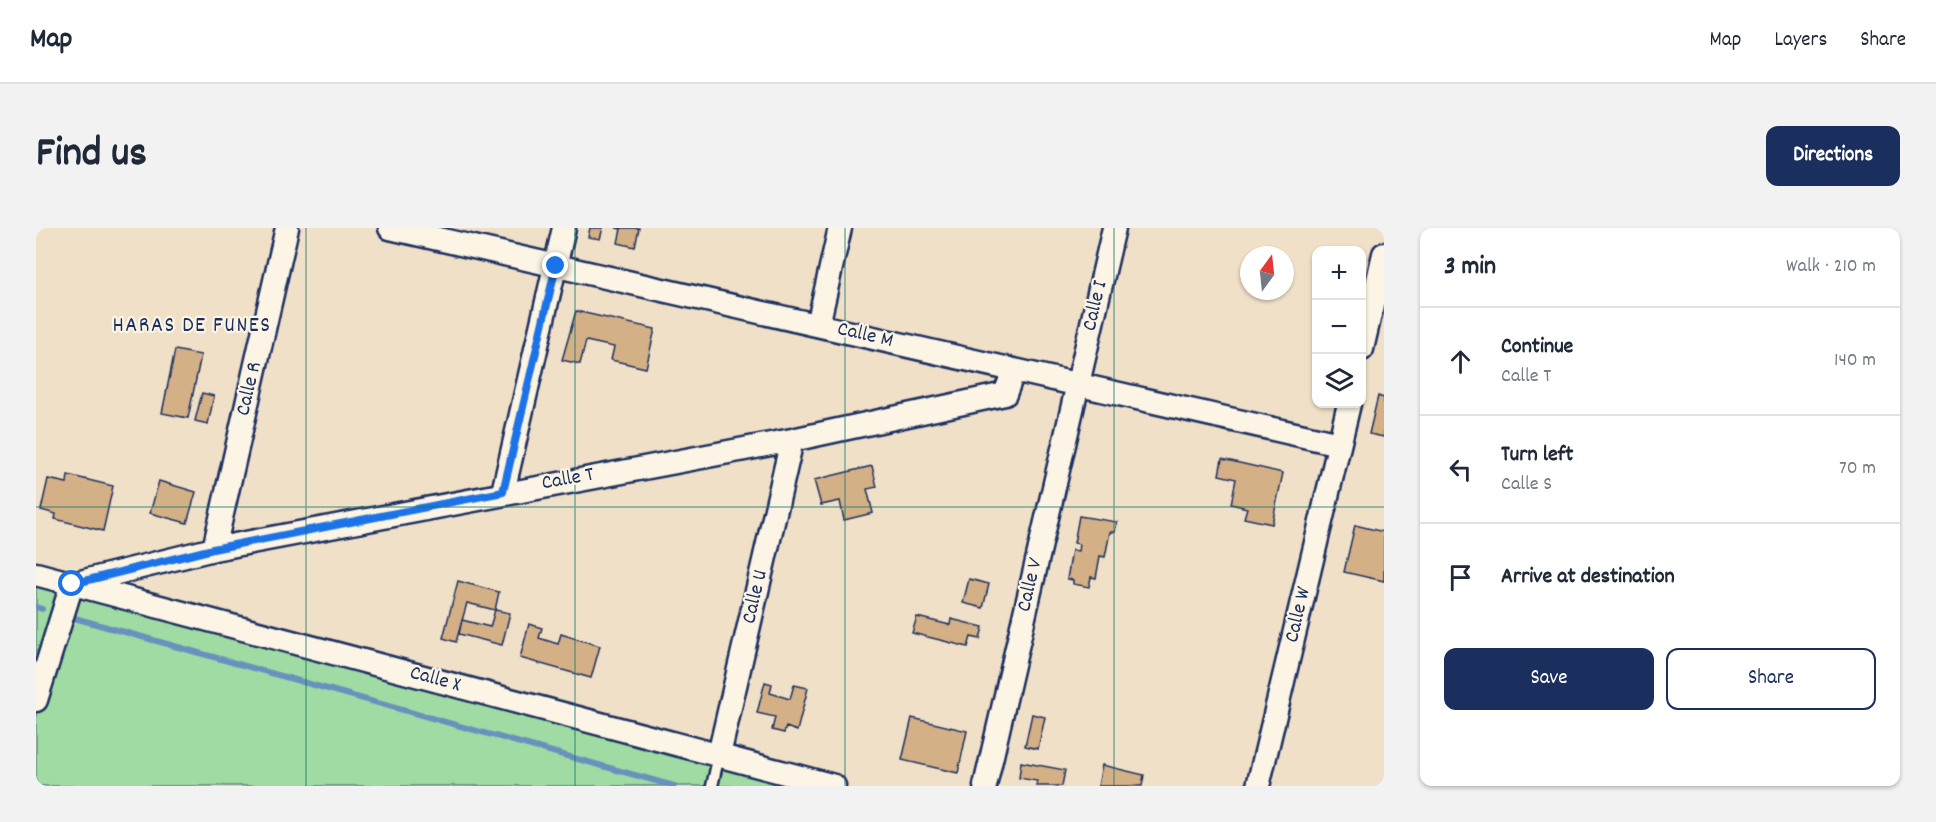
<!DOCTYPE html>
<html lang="en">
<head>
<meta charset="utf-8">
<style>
	body { margin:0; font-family:Dekko,sans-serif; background:#f2f2f3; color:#1f2937 }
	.controls { position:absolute; right:18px; top:18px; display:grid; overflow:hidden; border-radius:12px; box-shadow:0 2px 4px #0004 }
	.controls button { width:54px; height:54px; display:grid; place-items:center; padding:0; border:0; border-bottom:2px solid #e0e1e3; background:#fff; color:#1f2937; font:30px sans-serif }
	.compass { position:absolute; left:1204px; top:18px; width:54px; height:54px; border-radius:50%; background:#fff; box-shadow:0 2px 4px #0004; rotate:15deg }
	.stop { position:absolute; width:18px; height:18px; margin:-14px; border:4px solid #1a73e8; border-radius:50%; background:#fff }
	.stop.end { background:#1a73e8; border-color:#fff; box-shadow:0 2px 6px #0008 }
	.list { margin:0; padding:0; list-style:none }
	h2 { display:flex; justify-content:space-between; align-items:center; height:78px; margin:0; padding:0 24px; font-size:26px }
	h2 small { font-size:20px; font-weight:400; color:#747a83 }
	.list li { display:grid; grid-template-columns:39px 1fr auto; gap:18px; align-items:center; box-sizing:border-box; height:108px; padding:0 24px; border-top:2px solid #e0e1e3 }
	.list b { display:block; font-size:22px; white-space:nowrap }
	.list p { margin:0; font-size:20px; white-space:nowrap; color:#747a83 }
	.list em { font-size:20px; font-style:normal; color:#747a83 }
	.actions { display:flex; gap:12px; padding:18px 24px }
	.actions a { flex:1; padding:14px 0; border:2px solid #1b2f5e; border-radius:12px; text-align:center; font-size:21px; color:#1b2f5e }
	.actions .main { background:#1b2f5e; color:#fff }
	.icon { flex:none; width:33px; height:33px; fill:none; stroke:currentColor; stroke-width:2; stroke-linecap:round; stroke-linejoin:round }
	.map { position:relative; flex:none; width:1348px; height:558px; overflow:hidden; border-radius:12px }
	header { display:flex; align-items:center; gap:36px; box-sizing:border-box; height:84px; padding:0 30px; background:#fff; border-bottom:2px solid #e0e1e3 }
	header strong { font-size:28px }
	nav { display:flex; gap:33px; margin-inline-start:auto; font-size:21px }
	.intro { display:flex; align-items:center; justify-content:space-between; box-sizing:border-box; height:144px; padding:0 36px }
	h1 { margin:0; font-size:42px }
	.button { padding:15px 27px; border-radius:12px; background:#1b2f5e; color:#fff; font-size:21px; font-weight:700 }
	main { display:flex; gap:36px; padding:0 36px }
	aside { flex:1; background:#fff; border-radius:12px; box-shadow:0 2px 4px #0004 }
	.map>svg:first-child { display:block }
	.green { fill:#9fdba2; stroke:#5d8580; stroke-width:1.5 }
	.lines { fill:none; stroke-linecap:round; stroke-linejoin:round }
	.stream { stroke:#6a91bd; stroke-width:6 }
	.building { fill:#d4b086; stroke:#1b2f5e; stroke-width:1.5 }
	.lane-casing { stroke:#1b2f5e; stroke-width:15 }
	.street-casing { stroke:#1b2f5e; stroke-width:27 }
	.lane { stroke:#fcf5e5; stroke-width:10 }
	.street { stroke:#fcf5e5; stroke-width:22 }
	.route { stroke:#1a73e8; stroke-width:8 }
	.grid { fill:none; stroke:#0f766e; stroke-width:1.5; stroke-opacity:0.55 }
	.labels { text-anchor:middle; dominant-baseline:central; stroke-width:4.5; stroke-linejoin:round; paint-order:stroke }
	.street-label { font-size:21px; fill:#1b2f5e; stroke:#fcf5e5 }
	.neighbourhood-label { font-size:22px; letter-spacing:1.5px; fill:#1b2f5e; stroke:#fcf5e5 }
</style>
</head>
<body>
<header>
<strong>Map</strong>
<nav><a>Map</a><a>Layers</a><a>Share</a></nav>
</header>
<div class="intro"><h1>Find us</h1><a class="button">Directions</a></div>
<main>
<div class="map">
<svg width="1348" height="558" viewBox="0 0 1348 558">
	<rect width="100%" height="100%" fill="#f0e0c8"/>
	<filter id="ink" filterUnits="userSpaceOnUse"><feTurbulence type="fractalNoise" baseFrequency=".0167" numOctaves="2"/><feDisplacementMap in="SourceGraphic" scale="12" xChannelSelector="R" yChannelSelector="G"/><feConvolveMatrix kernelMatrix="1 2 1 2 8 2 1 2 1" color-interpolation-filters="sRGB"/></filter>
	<g filter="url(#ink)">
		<path class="green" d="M0,346l798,212h-798z"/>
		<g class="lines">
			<path class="stream" d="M0,379l6,2
				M35,389l603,169"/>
		</g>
		<path class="building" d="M554,0h13l-3,11 -12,-2z
			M580,0h23l-4,19 -17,-4 3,-14z
			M540,83l79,18 -9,39 -35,-8 3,-13 -28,-6 -6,23 -18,-4z
			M139,122l26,5 -13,63 -26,-5z
			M166,165l12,3 -6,28 -13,-3z
			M1342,168l6,2v39l-15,-3z
			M1186,231l61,14 -11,51 -28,-6 3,-10 -16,-4 5,-25 -17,-4z
			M836,238l5,21 -10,2 6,24 -29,7 -4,-19 -19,4 -7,-25z
			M32,247l45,11 -10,45 -48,-12 1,-5 -15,-4 7,-31 19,4z
			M123,253l37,11 -9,31 -37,-10z
			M1043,288l38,6 -2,10h-5l-5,25 -5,-1 -4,22 -5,-1 -2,10 -16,-3v-4l-6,-1 5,-29 6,1 1,-7 -5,-1z
			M1319,297l29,7v49l-40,-9z
			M933,351l20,5 -6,24 -20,-5z
			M422,353l41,11 -4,18 -28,-7 -11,39 -13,-4z
			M459,382l15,3 -8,32 -43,-11 3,-14 28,7z
			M881,389l33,8 1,-6 32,8 -3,12 -9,-2 -3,10 -56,-14z
			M493,396l13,4 -3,10 19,6 3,-10 39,12 -9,32 -71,-20z
			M729,454l7,2 -2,9 20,6 4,-14 14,3 -11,43 -11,-4 -2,6 -12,-3 3,-13 -18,-4z
			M996,486l13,3 -7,32 -13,-3z
			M876,490l55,13 -9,42 -56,-13z
			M985,534l44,8 -3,16h-26l1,-5 -18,-3z
			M1066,537l42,10 -2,11h-44z"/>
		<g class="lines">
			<defs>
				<path id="lane" d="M676,558l7,-31"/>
				<path id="street" d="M354,0l949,216
					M782,97l22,-97
					M1326,121l22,-95
					M467,264l61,-264
					M178,321l73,-321
					M0,346l798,212
					M0,472l36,-116 142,-35 578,-109 213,-46 9,-24
					M683,527l73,-315
					M949,558l129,-558
					M1222,558l91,-382"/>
			</defs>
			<use href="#lane" class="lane-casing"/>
			<use href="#street" class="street-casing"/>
			<use href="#lane" class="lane"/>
			<use href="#street" class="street"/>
		</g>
	</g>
	<g class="lines" filter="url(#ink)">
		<path class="route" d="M36,356l141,-35 290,-57 53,-226"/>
	</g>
	<path class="grid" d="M270,0v558M539,0v558M809,0v558M1078,0v558M0,279h1348"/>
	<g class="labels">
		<g class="street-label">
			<text transform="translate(1060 78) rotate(-77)">Calle I</text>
			<text transform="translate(829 108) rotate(13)">Calle M</text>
			<text transform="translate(214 161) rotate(-77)">Calle R</text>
			<text transform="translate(532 252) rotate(-10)">Calle T</text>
			<text transform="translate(995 357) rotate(-77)">Calle V</text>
			<text transform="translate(720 369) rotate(-77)">Calle U</text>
			<text transform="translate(1263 387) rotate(-77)">Calle W</text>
			<text transform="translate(399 452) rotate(15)">Calle X</text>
		</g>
		<g class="neighbourhood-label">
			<text x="156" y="98">HARAS DE FUNES</text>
		</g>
	</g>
</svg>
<div class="controls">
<button>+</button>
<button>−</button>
<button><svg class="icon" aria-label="layers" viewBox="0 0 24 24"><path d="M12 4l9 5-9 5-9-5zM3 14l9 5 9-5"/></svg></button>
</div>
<svg class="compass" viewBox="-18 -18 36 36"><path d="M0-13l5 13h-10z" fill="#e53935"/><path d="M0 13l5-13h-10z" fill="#747a83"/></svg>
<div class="stop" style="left:36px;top:356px"></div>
<div class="stop end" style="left:520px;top:38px"></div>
</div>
<aside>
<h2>3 min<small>Walk · 210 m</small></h2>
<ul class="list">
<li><svg class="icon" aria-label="ahead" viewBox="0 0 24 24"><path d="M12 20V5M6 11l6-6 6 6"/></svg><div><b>Continue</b><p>Calle T</p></div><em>140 m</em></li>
<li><svg class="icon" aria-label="left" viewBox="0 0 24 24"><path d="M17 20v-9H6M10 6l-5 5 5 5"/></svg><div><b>Turn left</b><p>Calle S</p></div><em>70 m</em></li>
<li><svg class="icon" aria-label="arrive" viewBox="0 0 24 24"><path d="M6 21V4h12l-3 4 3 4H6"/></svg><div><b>Arrive at destination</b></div></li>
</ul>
<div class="actions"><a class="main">Save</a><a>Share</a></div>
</aside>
</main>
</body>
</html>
